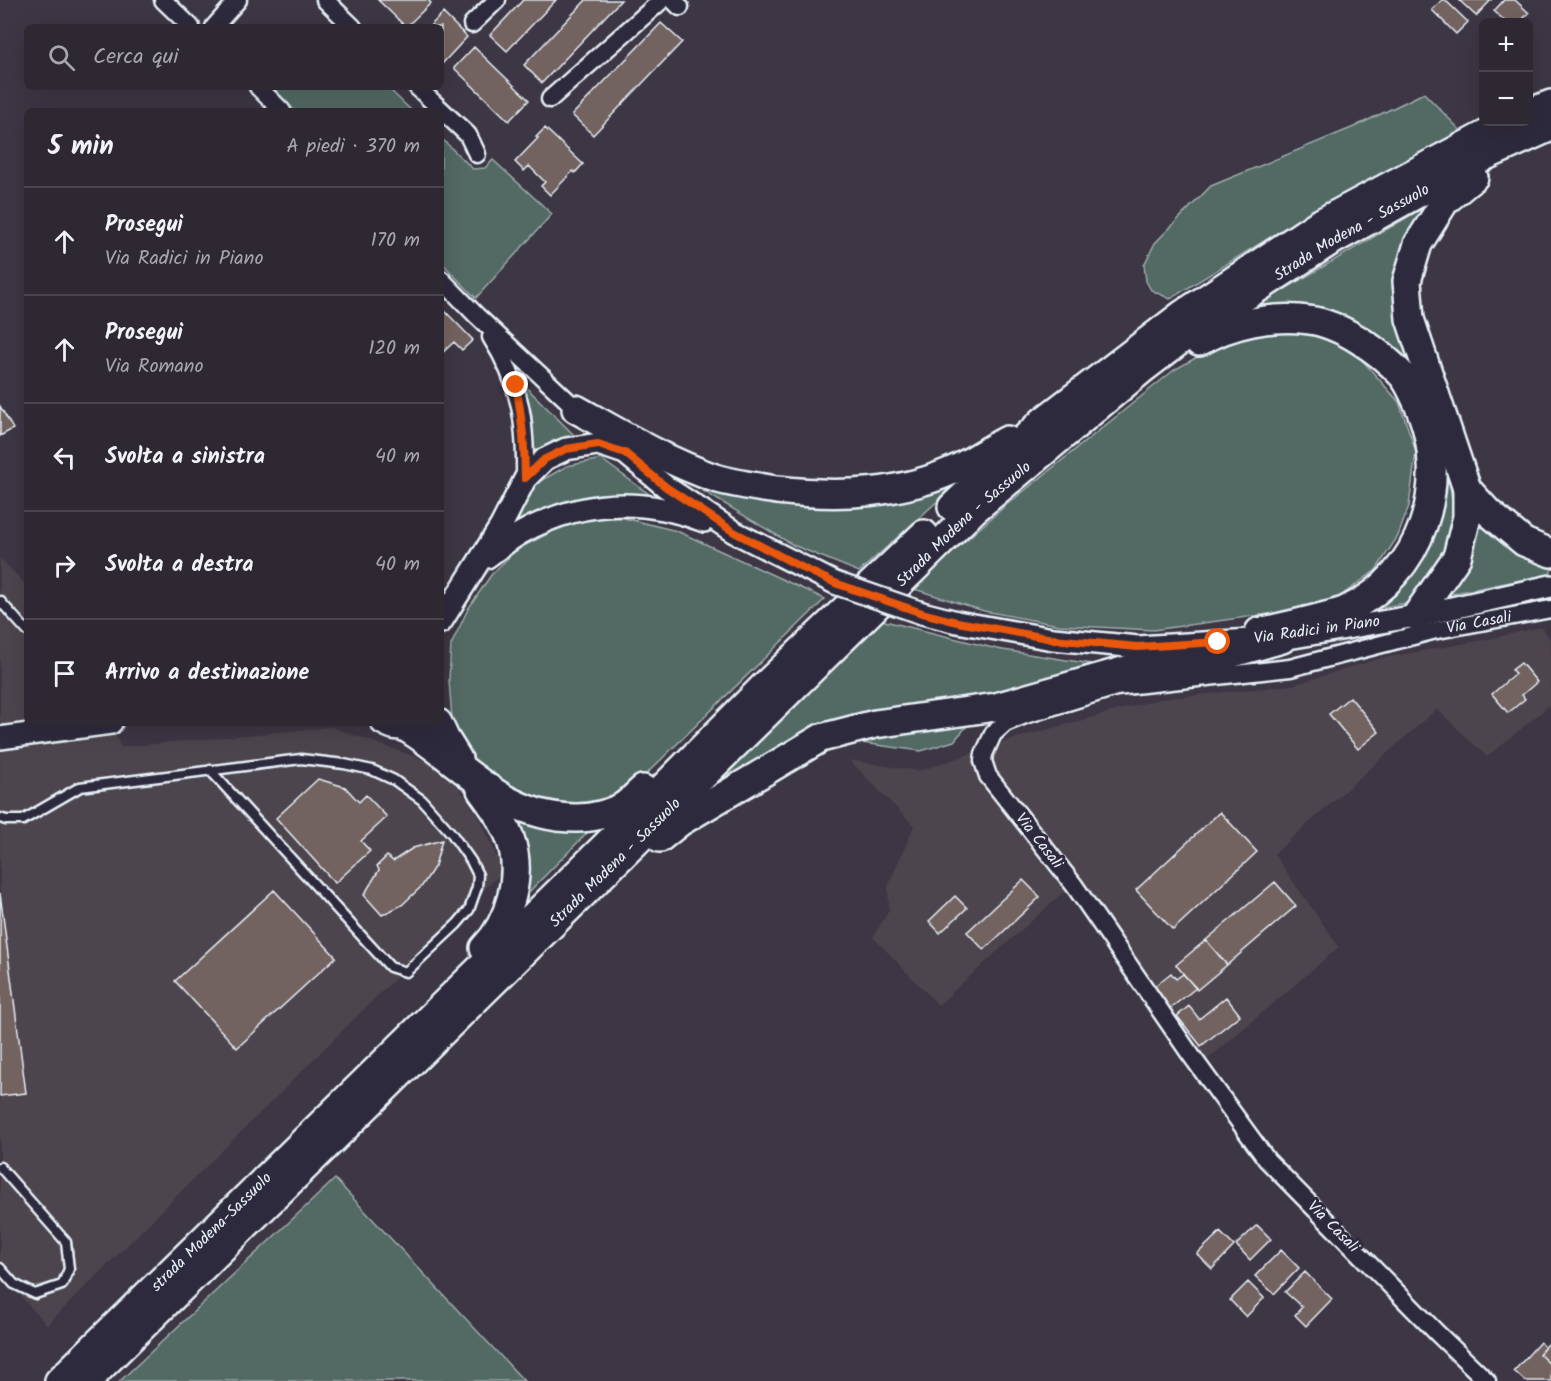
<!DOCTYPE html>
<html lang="it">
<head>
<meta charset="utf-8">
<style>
	body { margin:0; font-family:Kalam,sans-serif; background:#3a343f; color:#f1f3f6 }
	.controls { position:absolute; right:18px; top:18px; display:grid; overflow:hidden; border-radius:9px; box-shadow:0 6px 24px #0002 }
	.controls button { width:54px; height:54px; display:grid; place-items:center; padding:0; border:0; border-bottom:2px solid #49444e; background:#2e2833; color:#f1f3f6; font:30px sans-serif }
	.stop { position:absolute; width:18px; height:18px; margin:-14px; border:4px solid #ea580c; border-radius:50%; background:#fff }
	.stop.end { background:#ea580c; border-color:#fff; box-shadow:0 2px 6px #0008 }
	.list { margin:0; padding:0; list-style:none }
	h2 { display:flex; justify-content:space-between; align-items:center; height:78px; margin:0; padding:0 24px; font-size:26px }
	h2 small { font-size:20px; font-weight:400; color:#a7a6ac }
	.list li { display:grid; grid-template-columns:39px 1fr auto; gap:18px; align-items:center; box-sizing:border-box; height:108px; padding:0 24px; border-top:2px solid #49444e }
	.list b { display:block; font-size:22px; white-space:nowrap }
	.list p { margin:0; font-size:20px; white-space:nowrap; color:#a7a6ac }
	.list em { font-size:20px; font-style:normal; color:#a7a6ac }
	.icon { flex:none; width:33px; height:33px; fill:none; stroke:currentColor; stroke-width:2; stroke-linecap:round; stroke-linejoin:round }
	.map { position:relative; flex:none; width:1551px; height:1381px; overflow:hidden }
	.search { position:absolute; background:#2e2833; box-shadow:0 6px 24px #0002; left:24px; top:24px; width:420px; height:66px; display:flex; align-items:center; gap:15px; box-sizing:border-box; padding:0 21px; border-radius:9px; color:#a7a6ac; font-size:22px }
	.panel { position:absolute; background:#2e2833; box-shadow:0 6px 24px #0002; left:24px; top:108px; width:420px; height:618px; border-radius:9px }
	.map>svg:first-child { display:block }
	.built { fill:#4d444d }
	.green { fill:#536964; stroke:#9eadae; stroke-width:1.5 }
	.building { fill:#736461; stroke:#e8f1f8; stroke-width:1.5 }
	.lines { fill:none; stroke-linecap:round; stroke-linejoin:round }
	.service-casing { stroke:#e8f1f8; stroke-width:13 }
	.minor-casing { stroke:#e8f1f8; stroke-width:21 }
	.tertiary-casing { stroke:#e8f1f8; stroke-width:26 }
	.trunk-casing { stroke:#e8f1f8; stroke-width:32 }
	.service { stroke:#2f2a3d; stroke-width:8 }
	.minor { stroke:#2f2a3d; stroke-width:16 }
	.tertiary { stroke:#2f2a3d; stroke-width:21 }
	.trunk { stroke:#2f2a3d; stroke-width:27 }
	.tertiary-bridge-casing { stroke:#e8f1f8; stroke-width:26; stroke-linecap:butt }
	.tertiary-bridge { stroke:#2f2a3d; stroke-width:21 }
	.route { stroke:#ea580c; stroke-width:8 }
	.labels { text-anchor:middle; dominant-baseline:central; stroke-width:6; stroke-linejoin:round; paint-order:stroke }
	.street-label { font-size:16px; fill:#e8f1f8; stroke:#2f2a3d }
</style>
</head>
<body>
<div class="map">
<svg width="1551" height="1381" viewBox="0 0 1551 1381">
	<rect width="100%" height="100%" fill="#3d3644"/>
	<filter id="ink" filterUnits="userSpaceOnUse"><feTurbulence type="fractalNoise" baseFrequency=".0167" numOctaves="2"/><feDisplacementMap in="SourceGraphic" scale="12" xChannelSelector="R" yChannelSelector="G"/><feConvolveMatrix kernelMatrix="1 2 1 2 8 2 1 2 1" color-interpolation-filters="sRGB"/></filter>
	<g filter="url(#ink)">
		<path class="built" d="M0,558l27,28v137h83l11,24 210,-20 99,35 28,25 21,29 24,55 -456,454 -47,-51z
			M1541,627l10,13v64l-64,53 -50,-48 -163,145 65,93 -145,124 -128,-181 -128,115 -65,-68 16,-27 -1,-24 26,-60 -65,-66 70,11 101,-34 139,-38 134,-14 88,-27 103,-18z"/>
		<path class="green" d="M272,87h115l25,24h-117z
			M1424,93l41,42 -159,80 -136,84 -19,-9 -5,-9 -2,-16 11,-22 56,-57 143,-59z
			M441,138l32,31 12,-1 8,-8 59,54 -76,84 -35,-36z
			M1428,205l-31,92 13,69 -57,-45 -49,-16 -56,6z
			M1260,330l53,4 42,18 44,50 17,50 -7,54 -11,30 -22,34 -37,27 -50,14 -136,19 -94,-5 -75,-14 -73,-23 93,-81 170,-137 48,-27z
			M524,385l51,51 -21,4 -20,15 -2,-40z
			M601,459l52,38 -52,-2 -50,12 -41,21 25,-44 32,-18z
			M1447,466c6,34 11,69 -7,100 -7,13 -20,25 -29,36l-53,10 22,-16 59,-123z
			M680,477l59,19 72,12 65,-4 85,-24 -102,92 -66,-27z
			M1474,515c26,25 43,37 77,50v9l-111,22z
			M594,517l30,1 53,13 148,68 -195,191 -40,15h-45l-49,-20 -30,-31 -14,-35 -3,-39 2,-35 17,-36 23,-34 25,-25 41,-21z
			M877,619l120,30 95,15 -105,32 -134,18 -60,23 -96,60z
			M973,719l-19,22 -33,10 -74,-10z
			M504,814l87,15 -76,77z
			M335,1179l189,202h-404z"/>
		<path class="building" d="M378,0h50l3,3 -25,24z
			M523,0h33l-49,51 -17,-16z
			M586,0h35l-79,83 -18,-18z
			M1442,0h3l23,22 -12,12 -24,-24z
			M1459,0h32l-15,16z
			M1504,0h11l14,13 -9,9h-14l-12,-11z
			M443,13l24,24 -26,28v-38h-12z
			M661,23l21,19 -89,93 -21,-20z
			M474,47l55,53 -20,21 -55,-53z
			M545,128l38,36 -8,9 -2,-2 -23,24 -9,-9 4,-4 -16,-16 -5,5 -9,-9 23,-24 -2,-1z
			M444,310l29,30 -11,10 -8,-8 -13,12v-41z
			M0,406l13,23 -13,7z
			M1521,663l16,19 -15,13 3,4 -17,14 -16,-19 23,-20 -3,-4z
			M1350,697l29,35 -21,17 -29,-35z
			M318,779l27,8 14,15 7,-7 21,22 -26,24 9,10 -35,32 -59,-65z
			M1220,812l37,40 -84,78 -37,-40z
			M442,840l-7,26 -13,20 -20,19 -20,10 -18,-20 15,-25 -2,-4 10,-10 6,5 20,-13z
			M1023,880l17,17 -56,53 -17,-18z
			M1275,882l21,24 -69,59 -21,-25z
			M274,890l62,67 -99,91 -62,-67z
			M0,893l26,200 -26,3z
			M955,896l12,12 -27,25 -11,-12z
			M1206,940l21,25 -30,25 -21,-25z
			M1171,973l5,6 7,-5 13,14 -28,22 -17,-21z
			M1226,997l14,18 -39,31 -24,-30 12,-10 10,13z
			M1257,1225l14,14 -21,21 -14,-15z
			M1220,1232l14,14 -22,23 -15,-15z
			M1281,1250l18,18 -25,26 -19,-18z
			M1305,1272l27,27 -26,27 -11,-11 7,-8 -17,-15z
			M1248,1282l16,16 -18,19 -16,-17z
			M1540,1342l5,5 -6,7 12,11v16h-26l-11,-10z
			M1550,1342l1,2v21l-12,-11z"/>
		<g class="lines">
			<defs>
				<path id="service" d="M0,601l27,30
					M0,818l6,2h17l57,-33 221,-28 43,5 28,6 22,10 28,20 30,34 19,27 7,14 -1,12 -8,23 -12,14 -51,48 -16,-5 -180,-197
					M0,1167l66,75 3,27 -7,16 -27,9 -21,-10 -14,-16"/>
				<g id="minor">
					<path d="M163,0l28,27"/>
					<path d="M325,0l28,27"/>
					<path d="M673,0l7,7"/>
					<path d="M472,24l25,-24"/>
					<path d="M214,27l24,-27"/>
					<path d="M258,87l24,24"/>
					<path d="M417,87l51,48 9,19"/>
					<path d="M550,99l112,-99"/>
					<path d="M441,279l36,37 106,99"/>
					<path d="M491,337c30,47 35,86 34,142"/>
					<path id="s1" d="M1487,1381l-49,-47 -171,-174 -79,-109 -114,-166 -86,-109 -5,-15 1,-7 9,-20 12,-11 20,-8 91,-28 174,-19 142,-37 119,-22"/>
				</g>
				<path id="tertiary" d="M487,557c11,-8 22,-17 34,-24 59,-33 119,-37 183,-12
					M922,613l35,9 96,17 85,8 113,-7
					M441,622l60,-96 24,-47 20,-20 21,-10 32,-5 27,9 41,34 68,45 101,51
					M1294,637l122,-21 135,-30
					M382,723c12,8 26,8 39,1
					M0,738l111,-15"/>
				<g id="trunk">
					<path d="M1528,113l23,-9"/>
					<path d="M1474,177l-29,24 -27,43 -11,37 3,38 57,170 21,23 36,30 27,11"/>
					<path d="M1199,342c32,-19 74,-27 110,-22 32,4 72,32 93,55 8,9 14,25 19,36 29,75 1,163 -73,198 -7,4 -15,5 -22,7 -22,6 -44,11 -67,16"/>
					<path d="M576,409c45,25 90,52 139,69 20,6 42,9 62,12 62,7 126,5 183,-23 16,-8 31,-19 47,-27"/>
					<path d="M952,507l91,-86 140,-107 135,-90 191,-102"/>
					<path d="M1416,616l41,-59 10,-40v-28"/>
					<path d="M438,723l7,15 13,21"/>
					<path d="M408,729c58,36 96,90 169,89 14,0 32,-4 45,-11 7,-4 14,-12 21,-18"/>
					<path d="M481,790c11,15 23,31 29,48 13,36 0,84 -26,110"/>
					<path d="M660,838l20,-16 141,-84 54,-14 121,-17 141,-40 82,-10 63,-18"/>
					<path id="s2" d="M59,1381l548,-537 158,-159 159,-151"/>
					<path id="s3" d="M87,1381l886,-870 171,-143 51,-39 133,-86 158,-87 65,-29"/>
				</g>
			</defs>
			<use href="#service" class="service-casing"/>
			<use href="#minor" class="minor-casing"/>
			<use href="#tertiary" class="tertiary-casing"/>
			<use href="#trunk" class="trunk-casing"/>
			<use href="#service" class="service"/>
			<use href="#minor" class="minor"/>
			<use href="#tertiary" class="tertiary"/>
			<use href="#trunk" class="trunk"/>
			<defs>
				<path id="tertiary-bridge" d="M835,583l87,30"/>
			</defs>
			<use href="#tertiary-bridge" class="tertiary-bridge-casing"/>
			<use href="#tertiary-bridge" class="tertiary-bridge"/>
		</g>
	</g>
	<g class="lines" filter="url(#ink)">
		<path class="route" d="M516,385c6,32 9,61 9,93l20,-19 21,-10 32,-5 27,9 41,34 68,45 71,37 30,14 87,30 35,9 96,17 84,8 81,-5"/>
	</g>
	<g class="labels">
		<g class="street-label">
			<text stroke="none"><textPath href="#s3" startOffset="1713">Strada Modena - Sassuolo</textPath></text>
			<text stroke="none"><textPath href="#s3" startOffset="1226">Strada Modena - Sassuolo</textPath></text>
			<text stroke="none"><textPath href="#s1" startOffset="1334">Via Casali</textPath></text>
			<text transform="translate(1317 630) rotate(-8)">Via Radici in Piano</text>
			<text transform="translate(1039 841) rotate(52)">Via Casali</text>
			<text stroke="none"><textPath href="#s3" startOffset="740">Strada Modena - Sassuolo</textPath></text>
			<text transform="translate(1333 1227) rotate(45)">Via Casali</text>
			<text stroke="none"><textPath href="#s2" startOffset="213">strada Modena-Sassuolo</textPath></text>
		</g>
	</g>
</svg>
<div class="controls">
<button>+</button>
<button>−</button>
</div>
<div class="stop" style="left:1218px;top:642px"></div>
<div class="stop end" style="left:516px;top:385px"></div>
<div class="search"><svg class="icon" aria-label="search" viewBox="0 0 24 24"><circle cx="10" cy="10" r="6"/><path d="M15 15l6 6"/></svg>Cerca qui</div>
<section class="panel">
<h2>5 min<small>A piedi · 370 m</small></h2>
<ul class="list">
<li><svg class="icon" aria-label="ahead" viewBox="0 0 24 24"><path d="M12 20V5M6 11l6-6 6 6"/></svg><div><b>Prosegui</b><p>Via Radici in Piano</p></div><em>170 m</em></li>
<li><svg class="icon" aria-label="ahead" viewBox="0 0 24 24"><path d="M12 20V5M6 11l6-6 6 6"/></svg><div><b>Prosegui</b><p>Via Romano</p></div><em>120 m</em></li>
<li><svg class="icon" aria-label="left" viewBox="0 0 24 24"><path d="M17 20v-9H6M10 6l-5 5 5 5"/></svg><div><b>Svolta a sinistra</b></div><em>40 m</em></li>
<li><svg class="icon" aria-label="right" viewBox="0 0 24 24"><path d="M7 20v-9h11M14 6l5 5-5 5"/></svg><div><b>Svolta a destra</b></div><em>40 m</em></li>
<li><svg class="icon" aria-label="arrive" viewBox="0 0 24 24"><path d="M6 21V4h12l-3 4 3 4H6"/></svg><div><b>Arrivo a destinazione</b></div></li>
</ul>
</section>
</div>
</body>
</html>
